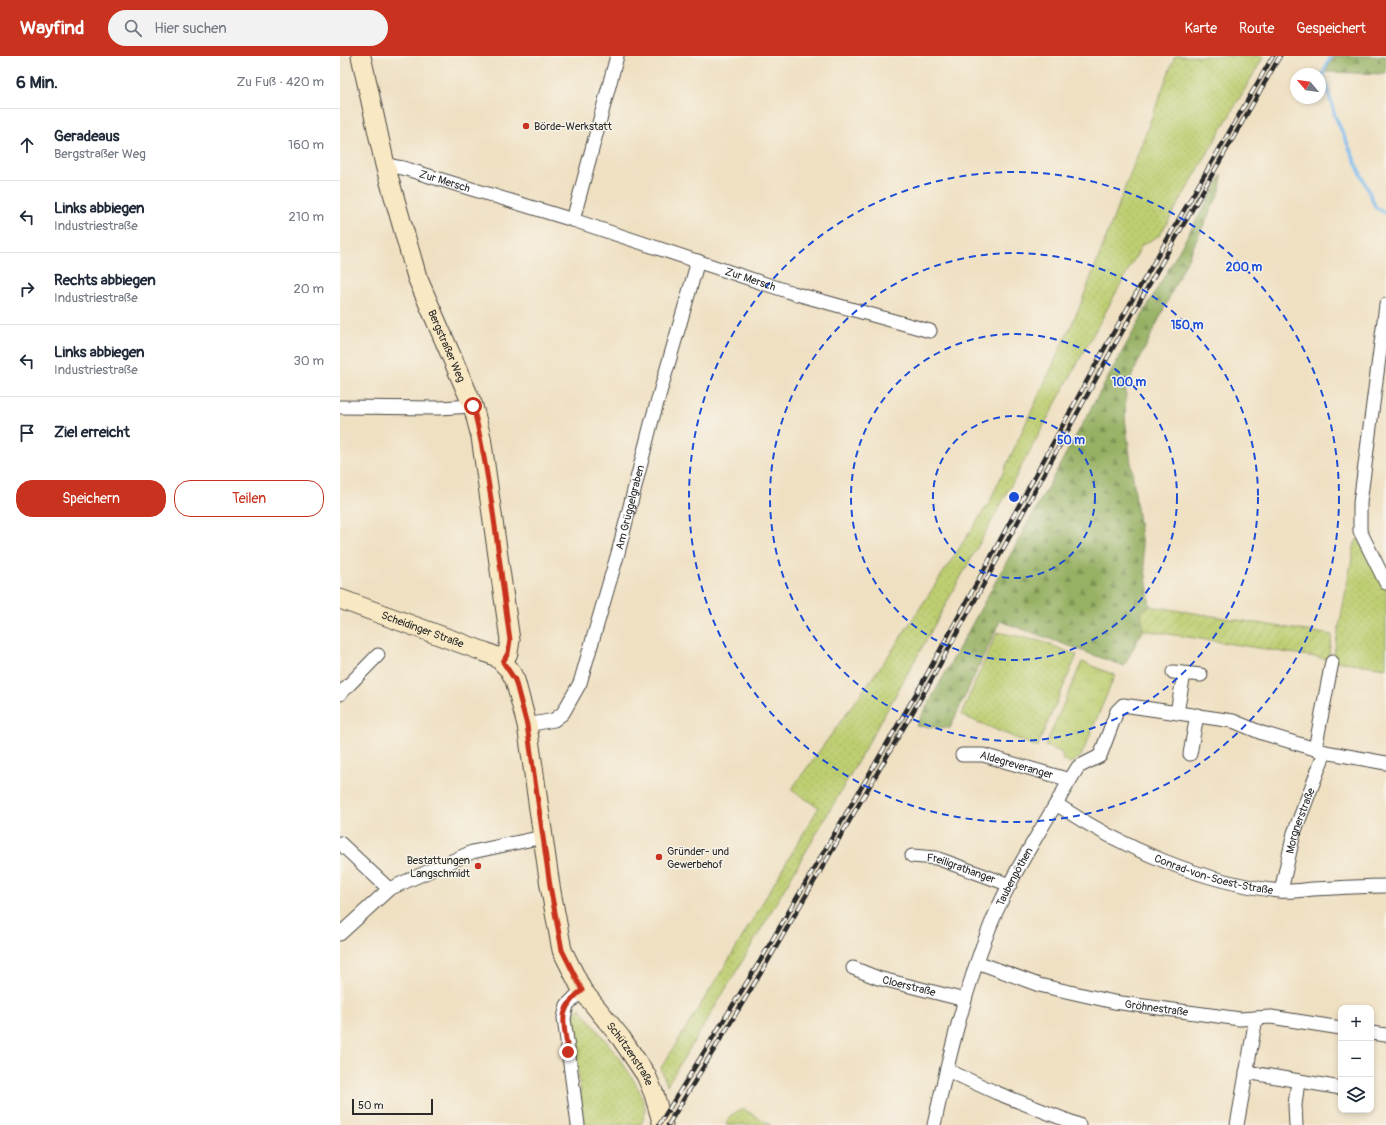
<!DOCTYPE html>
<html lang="de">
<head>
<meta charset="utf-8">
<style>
	body { margin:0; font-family:Pangolin,sans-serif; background:#f2f2f3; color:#1f2937 }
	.controls { position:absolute; right:12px; bottom:12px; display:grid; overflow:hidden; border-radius:8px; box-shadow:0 2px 6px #0003 }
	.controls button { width:36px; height:36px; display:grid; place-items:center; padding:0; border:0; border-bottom:1px solid #e0e1e3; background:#fff; color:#1f2937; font:20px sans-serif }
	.compass { position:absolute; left:950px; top:12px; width:36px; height:36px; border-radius:50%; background:#fff; box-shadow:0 2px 6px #0003; rotate:299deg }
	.scale { position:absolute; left:12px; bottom:10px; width:81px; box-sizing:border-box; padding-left:4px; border:2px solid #2b2b2b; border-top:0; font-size:11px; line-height:14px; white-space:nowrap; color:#2b2b2b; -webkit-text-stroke:3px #f7f3e8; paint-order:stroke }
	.stop { position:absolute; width:12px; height:12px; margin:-9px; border:3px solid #c8321e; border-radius:50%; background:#fff }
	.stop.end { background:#c8321e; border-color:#fff; box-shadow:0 1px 4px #0008 }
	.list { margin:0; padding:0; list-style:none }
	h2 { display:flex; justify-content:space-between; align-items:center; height:52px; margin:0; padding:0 16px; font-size:17px }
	h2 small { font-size:13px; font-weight:400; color:#747a83 }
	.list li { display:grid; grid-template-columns:26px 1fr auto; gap:12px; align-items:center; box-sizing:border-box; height:72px; padding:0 16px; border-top:1px solid #e0e1e3 }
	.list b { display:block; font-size:15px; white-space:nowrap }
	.list p { margin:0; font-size:13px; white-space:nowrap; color:#747a83 }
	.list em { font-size:13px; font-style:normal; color:#747a83 }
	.actions { display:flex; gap:8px; padding:12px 16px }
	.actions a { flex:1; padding:9px 0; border:1px solid #c8321e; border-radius:16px; text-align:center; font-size:14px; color:#c8321e }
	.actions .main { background:#c8321e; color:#fff }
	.icon { flex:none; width:22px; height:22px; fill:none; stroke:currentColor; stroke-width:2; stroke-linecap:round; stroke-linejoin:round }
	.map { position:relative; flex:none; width:1046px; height:1069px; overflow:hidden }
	header { display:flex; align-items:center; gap:24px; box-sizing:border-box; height:56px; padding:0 20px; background:#c8321e; color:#fff }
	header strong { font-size:19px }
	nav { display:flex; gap:22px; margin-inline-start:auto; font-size:14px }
	.search { width:280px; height:36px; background:#f2f2f3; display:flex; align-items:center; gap:10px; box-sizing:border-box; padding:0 14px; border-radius:22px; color:#747a83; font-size:15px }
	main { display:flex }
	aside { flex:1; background:#fff }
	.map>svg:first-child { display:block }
	.grass { fill:url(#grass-dots); stroke:#747c4e }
	.forest { fill:url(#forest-firs); stroke:#606e47 }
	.park { fill:url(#park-tufts); stroke:#747c4e }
	.garden { fill:url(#garden-furrows); stroke:#747c4e }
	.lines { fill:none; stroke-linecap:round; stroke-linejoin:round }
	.stream { stroke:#79baee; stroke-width:3.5 }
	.street-casing { stroke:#484642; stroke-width:15 }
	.secondary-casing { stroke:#484642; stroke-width:21 }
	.street { stroke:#fff; stroke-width:13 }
	.secondary { stroke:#f8e8c3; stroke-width:19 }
	.rail-casing { stroke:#2b2b2b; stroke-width:4.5 }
	.rail { stroke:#f7f3e8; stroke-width:3; stroke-dasharray:9; stroke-linecap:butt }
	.route { stroke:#c8321e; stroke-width:5 }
	.ring { fill:none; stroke:#1d4ed8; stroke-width:2; stroke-dasharray:7 5 }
	.poi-dot { fill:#c8321e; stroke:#f7f3e8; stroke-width:1.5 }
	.labels { text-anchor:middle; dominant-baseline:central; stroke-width:3; stroke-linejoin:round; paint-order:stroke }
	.poi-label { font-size:11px; fill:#2b2b2b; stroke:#f7f3e8; text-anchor:start }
	.street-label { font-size:11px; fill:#2b2b2b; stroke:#f7f3e8 }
	.centre { fill:#1d4ed8; stroke:#f7f3e8; stroke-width:2 }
	.ring-label { font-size:12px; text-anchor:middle; font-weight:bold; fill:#1d4ed8; stroke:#f7f3e8; stroke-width:3; stroke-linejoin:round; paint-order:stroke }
</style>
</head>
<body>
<header>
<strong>Wayfind</strong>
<div class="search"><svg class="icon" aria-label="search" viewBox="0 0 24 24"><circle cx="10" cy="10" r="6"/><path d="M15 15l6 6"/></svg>Hier suchen</div>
<nav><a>Karte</a><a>Route</a><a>Gespeichert</a></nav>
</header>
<main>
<aside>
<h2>6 Min.<small>Zu Fuß · 420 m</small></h2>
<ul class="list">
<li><svg class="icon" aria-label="ahead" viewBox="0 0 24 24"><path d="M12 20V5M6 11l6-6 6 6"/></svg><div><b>Geradeaus</b><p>Bergstraßer Weg</p></div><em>160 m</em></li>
<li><svg class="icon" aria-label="left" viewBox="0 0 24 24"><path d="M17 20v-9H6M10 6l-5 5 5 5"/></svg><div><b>Links abbiegen</b><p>Industriestraße</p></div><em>210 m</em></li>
<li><svg class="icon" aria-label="right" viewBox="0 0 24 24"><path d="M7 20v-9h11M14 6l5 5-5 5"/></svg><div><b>Rechts abbiegen</b><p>Industriestraße</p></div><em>20 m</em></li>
<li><svg class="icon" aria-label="left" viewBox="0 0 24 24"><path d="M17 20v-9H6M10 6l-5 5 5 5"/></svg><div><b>Links abbiegen</b><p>Industriestraße</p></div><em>30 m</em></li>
<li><svg class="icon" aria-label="arrive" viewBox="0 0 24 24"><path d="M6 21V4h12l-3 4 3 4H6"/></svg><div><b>Ziel erreicht</b></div></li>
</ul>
<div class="actions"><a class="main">Speichern</a><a>Teilen</a></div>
</aside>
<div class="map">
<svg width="1046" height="1069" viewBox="0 0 1046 1069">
	<defs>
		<pattern id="grass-dots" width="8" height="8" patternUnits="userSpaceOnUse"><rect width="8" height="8" fill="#bdce71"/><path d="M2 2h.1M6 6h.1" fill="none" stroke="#a3b162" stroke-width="1.8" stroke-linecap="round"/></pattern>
		<pattern id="forest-firs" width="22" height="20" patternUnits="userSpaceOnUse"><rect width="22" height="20" fill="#96b163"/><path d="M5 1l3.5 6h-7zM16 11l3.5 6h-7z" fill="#7b9052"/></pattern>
		<pattern id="park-tufts" width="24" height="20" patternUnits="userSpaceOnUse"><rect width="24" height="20" fill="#bdce71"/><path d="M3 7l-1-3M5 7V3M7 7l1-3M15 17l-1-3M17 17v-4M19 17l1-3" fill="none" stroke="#a3b162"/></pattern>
		<pattern id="garden-furrows" width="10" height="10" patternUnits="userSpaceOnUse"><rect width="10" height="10" fill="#bdce71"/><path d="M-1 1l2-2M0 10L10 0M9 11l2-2" fill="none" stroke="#a3b162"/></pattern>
	</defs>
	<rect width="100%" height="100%" fill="#f7f3e8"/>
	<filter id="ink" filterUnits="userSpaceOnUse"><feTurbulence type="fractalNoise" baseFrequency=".025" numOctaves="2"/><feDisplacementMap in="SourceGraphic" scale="8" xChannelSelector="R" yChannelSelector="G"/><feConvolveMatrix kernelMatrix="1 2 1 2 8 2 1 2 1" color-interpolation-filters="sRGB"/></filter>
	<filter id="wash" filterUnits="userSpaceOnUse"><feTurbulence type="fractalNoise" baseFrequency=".012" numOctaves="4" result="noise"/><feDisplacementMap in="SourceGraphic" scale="16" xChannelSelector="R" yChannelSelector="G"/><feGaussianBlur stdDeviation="0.9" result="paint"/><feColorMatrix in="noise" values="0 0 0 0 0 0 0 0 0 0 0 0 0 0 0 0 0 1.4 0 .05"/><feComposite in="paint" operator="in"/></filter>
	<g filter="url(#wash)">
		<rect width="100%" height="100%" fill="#efe0c2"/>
		<path class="grass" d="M835,0h89l-104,179 -18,10c-115,210 -227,421 -348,627 -41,72 -83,143 -127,213l-6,-17 72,-115 86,-146 -28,-17 100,-138 98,-149 91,-197z
			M1018,482l28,51v79l-50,-7 -3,-3 22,-115z
			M657,576l43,9 37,14 -40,92 -76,-32z
			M240,952c18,24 60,71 65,99 1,7 -2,12 -4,18h-57l-11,-100 2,-13z
			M403,1053l28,16h-45l5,-10z"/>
		<path class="forest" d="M994,0h52v18l-61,-2z
			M882,119l-2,16 -94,197 -1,30 25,188 -9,5 2,19 -19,36 -124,-45 -50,107 -34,-2 232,-421z"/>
		<path class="park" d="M742,606l33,13 -34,81 -10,7 -8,-3 -2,-8 -16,-6z"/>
		<path class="garden" d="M810,550l182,29 -4,24 -185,-29 -2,-19z"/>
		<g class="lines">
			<path class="stream" d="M991,0l-8,17 12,43 41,92 10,5"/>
		</g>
	</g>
	<g filter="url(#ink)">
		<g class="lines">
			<defs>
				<g id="street">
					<path id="s1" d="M45,109l18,3 170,52 220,73 137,38"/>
					<path d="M233,164l44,-164"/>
					<path d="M1046,249l-26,198v28l26,52"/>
					<path d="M0,351l99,1 34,-2"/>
					<path d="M833,616l28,3"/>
					<path d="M0,638l38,-39"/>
					<path d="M837,656l7,-38"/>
					<path id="s2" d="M187,669l27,-5 9,-7 17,-30 38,-130 34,-133 46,-159"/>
					<path d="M975,693l17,-87"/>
					<path d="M850,698l7,-39"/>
					<path id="s3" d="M622,699h21l87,25"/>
					<path id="s4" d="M716,748c65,43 146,79 224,87 11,1 23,-1 33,-2 25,-1 49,-3 73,-3"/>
					<path d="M0,787l49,46"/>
					<path id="s5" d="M572,800l24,2 74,27"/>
					<path id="s6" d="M941,835l13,-58 31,-81"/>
					<path d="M0,878l49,-45 83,-37 71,-15"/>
					<path id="s7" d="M637,906l62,23 75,17 126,17 31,-2 70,11"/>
					<path id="s8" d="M513,912l25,10 87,22"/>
					<path d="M1031,977l15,2"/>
					<path d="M607,1014l50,23 82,32"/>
					<path d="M906,1016l95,16"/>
					<path d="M238,1069l-14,-107 3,-13 15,-15"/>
					<path id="s9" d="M594,1069c15,-68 31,-137 57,-201 21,-51 52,-97 79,-144l8,-13 22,-11 17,-45 6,-6 110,16 29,12 63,19 61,11"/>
					<path d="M897,1069l19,-107"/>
					<path d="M956,1069l-1,-20 3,-24"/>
				</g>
				<g id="secondary">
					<path id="s10" d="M21,0l24,109 32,112 56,129 8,31 29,203 -2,13 -5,9"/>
					<path id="s11" d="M0,543l145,53 12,5 12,12 6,11 12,45 23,161 12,64 20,40 39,48 25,37 8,19 9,31"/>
				</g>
			</defs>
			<use href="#street" class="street-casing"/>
			<use href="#secondary" class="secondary-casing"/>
			<use href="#street" class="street"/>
			<use href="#secondary" class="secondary"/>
			<defs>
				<path id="rail" d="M319,1069l101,-164 160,-274 188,-345 165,-286
					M328,1069l97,-159 168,-289 181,-331 166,-290"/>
			</defs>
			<use href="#rail" class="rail-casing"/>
			<use href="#rail" class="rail"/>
		</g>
	</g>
	<g class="lines" filter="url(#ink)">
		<path class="route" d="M133,350c19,77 26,156 37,234l-2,13 -5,9 12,18 12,45 23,161 12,64 20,40c-26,21 -18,32 -14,62"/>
	</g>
	<g class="ring">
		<circle cx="674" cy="441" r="81"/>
		<circle cx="674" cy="441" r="163"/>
		<circle cx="674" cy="441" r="244"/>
		<circle cx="674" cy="441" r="325"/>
	</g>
	<g class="poi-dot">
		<circle cx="186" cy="70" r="4"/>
		<circle cx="319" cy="801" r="4"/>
		<circle cx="138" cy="810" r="4"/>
	</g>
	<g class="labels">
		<g class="poi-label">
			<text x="194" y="70">Börde-Werkstatt</text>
			<text x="327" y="795">Gründer- und<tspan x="327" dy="13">Gewerbehof</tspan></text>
			<text x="130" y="804" text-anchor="end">Bestattungen<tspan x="130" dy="13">Langschmidt</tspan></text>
		</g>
		<g class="street-label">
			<text stroke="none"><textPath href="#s1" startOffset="62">Zur Mersch</textPath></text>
			<text stroke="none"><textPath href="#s1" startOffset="383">Zur Mersch</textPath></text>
			<text stroke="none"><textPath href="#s10" startOffset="303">Bergstraßer Weg</textPath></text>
			<text stroke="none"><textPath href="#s2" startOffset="256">Am Grüggelgraben</textPath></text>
			<text stroke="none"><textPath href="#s11" startOffset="88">Scheidinger Straße</textPath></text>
			<text stroke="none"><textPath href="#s3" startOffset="56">Aldegreveranger</textPath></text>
			<text stroke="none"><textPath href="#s6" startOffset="73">Morgnerstraße</textPath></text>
			<text stroke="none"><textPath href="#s5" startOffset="51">Freiligrathanger</textPath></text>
			<text stroke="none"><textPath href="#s4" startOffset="174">Conrad-von-Soest-Straße</textPath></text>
			<text stroke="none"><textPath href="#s9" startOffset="262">Taubenpöthen</textPath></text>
			<text stroke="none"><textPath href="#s8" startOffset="59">Cloerstraße</textPath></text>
			<text stroke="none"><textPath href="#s7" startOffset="186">Gröhnestraße</textPath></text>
			<text stroke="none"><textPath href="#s11" startOffset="596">Schützenstraße</textPath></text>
		</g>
	</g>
	<circle cx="674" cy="441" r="6" class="centre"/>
	<g class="ring-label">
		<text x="904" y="215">200 m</text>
		<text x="847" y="273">150 m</text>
		<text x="789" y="330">100 m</text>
		<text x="731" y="388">50 m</text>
	</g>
</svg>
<div class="controls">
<button>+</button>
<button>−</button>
<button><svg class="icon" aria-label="layers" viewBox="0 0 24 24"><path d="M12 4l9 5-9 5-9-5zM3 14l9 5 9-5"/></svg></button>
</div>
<svg class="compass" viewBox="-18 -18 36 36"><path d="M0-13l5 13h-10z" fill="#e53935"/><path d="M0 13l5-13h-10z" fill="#747a83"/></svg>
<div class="scale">50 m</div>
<div class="stop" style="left:133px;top:350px"></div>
<div class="stop end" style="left:228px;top:996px"></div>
</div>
</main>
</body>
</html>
